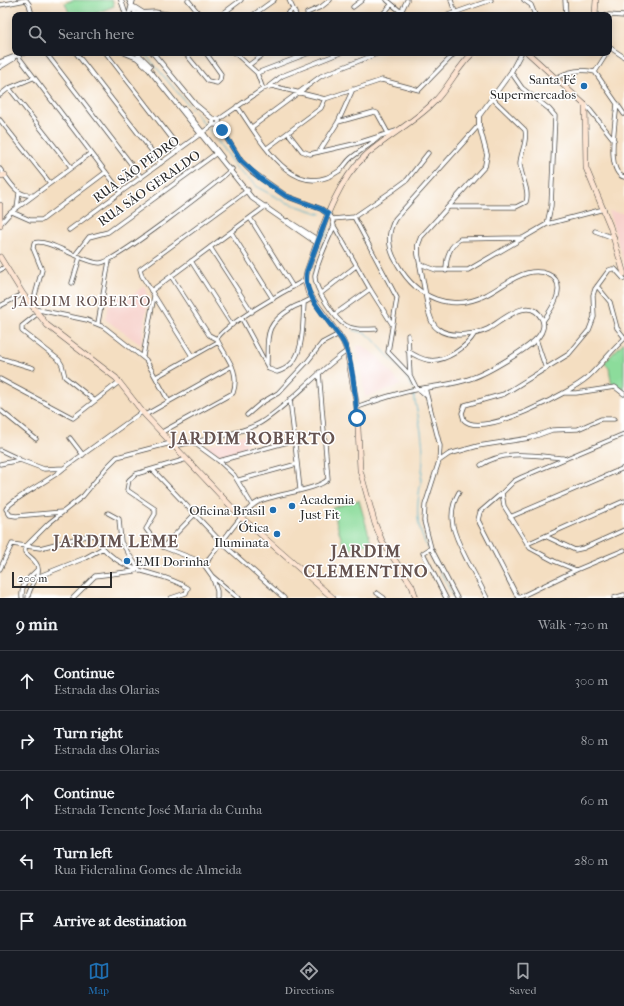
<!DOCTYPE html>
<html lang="en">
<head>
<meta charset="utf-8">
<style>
	body { margin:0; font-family:"IM FELL French Canon",serif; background:#242831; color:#f1f3f6 }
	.scale { position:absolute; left:12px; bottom:10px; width:100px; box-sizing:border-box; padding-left:4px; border:2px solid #2b2b2b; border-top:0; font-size:11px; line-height:14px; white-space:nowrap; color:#2b2b2b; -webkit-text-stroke:3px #fff; paint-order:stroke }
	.stop { position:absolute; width:12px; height:12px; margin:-9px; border:3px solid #1f6fb2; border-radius:50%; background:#fff }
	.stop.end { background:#1f6fb2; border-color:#fff; box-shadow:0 1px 4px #0008 }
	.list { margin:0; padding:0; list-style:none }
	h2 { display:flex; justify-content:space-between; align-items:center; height:52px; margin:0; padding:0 16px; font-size:17px }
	h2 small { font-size:13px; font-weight:400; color:#9ea1a6 }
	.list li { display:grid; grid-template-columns:26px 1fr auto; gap:12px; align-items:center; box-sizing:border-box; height:60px; padding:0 16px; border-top:1px solid #363941 }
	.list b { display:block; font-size:15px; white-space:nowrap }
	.list p { margin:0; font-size:13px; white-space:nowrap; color:#9ea1a6 }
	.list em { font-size:13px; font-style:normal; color:#9ea1a6 }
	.icon { flex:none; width:22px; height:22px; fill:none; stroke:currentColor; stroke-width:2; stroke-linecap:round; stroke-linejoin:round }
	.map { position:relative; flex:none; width:624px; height:598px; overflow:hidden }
	.search { position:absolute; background:#171b24; box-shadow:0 2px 10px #0003; left:12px; right:12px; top:12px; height:44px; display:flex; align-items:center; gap:10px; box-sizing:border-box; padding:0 14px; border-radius:8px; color:#9ea1a6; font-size:15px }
	.sheet { height:352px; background:#171b24 }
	nav { display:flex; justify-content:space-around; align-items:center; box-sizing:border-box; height:56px; border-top:1px solid #363941; background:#171b24; font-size:11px; color:#9ea1a6 }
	nav a { display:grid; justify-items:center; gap:2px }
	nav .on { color:#1f6fb2 }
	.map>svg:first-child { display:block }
	.built { fill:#f7d0ca }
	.green { fill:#8cdc9b; stroke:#5c8463 }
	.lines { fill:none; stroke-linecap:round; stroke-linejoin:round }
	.stream { stroke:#44aac4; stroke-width:1 }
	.minor-casing { stroke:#494642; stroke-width:5 }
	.tertiary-casing { stroke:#494642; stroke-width:5.5 }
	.secondary-casing { stroke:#494642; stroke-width:6 }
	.minor { stroke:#fff; stroke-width:3.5 }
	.tertiary { stroke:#fff; stroke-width:4 }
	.secondary { stroke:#fde4d1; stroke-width:5 }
	.route { stroke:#1f6fb2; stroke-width:5 }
	.poi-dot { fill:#1f6fb2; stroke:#fff; stroke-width:1.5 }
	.labels { text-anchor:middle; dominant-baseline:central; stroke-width:3; stroke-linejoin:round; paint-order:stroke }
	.poi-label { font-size:13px; fill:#2b2b2b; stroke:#fff; text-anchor:end }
	.street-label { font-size:13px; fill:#2b2b2b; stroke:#fff }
	.neighbourhood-label { font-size:14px; letter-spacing:1px; fill:#665451; stroke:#fff }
	.district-label { font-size:17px; font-weight:bold; letter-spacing:1px; fill:#665451; stroke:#fff }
</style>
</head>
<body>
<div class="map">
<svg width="624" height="598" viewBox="0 0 624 598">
	<rect width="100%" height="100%" fill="#fff"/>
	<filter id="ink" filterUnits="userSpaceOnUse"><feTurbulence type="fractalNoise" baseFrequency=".025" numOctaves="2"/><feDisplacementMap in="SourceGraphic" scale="8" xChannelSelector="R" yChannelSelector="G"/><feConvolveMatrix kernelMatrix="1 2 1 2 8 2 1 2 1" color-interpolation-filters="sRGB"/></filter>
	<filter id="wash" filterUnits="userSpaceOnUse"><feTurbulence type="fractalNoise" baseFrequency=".012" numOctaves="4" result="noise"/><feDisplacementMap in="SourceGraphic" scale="16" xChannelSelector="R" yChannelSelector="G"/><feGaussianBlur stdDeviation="0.9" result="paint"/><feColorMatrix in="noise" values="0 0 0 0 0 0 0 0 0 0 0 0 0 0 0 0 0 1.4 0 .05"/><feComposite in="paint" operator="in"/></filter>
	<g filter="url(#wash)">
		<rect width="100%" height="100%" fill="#f4dec1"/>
		<path class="built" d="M608,211l16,2v51l-12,-41z
			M144,285l4,14 -7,46 -36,-26 5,-22 20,1z
			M357,346h6l14,10 24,29 -36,12z
			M246,434l1,15 -26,6 -16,-9z"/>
		<path class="green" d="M73,0h39l2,6 -22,9h-22l-5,-12z
			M624,342v49l-6,-5h-6l-3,-18 -5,-5z
			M359,500l12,42 -26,9 -13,-43z"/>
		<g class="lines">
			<path class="stream" d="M144,53l63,74
				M209,129l29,41 21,18 26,14 36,12
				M321,251l8,-22
				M315,267l-2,13 4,10
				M354,330l11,3 6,4 34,38 8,13
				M413,391c4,21 10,43 10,64 0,36 -15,59 5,93
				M430,551l24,47"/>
		</g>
	</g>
	<g filter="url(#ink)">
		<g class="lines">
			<defs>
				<path id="minor" d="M188,0l12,15
					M289,0l7,15
					M387,0l14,12 10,3
					M451,0l5,15
					M524,0l7,5 4,10
					M565,0l1,15
					M0,5l26,-5 3,4 3,11
					M353,7l9,-7
					M401,12l6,-12
					M135,13l20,-1 17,3
					M307,13l14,-6 9,-7
					M221,15l20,-15
					M253,15l21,-15
					M286,15l6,-5
					M382,15l9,-10
					M448,15l43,-15
					M595,15h9
					M609,15l15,1
					M609,47l15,10
					M46,53l95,124
					M76,53l85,110
					M106,53l74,96
					M185,53l23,28 9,2 3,-3 1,-6 -15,-21
					M235,53l22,20 6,16
					M410,53h1
					M18,56l103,136
					M249,65l16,-12
					M511,72l11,16 27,21 6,7 -4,90 -4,18
					M595,72l12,-19
					M257,73l52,-20
					M556,78c12,-7 26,-9 39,-6l29,42
					M269,86l13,-10 58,-23
					M9,88l62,79
					M0,95l9,-7 24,-10
					M617,103c-1,17 -12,69 7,74
					M586,105l28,35
					M237,106c22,31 55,98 102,65 5,-3 7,-9 12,-13 10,-8 21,-14 29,-22
					M0,120l50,63
					M218,120l45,-31 9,-3 53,13 57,-19 37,10 36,-37
					M338,122l36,-10 3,1 11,20
					M479,125l-84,94c-9,16 -6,32 3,46 19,33 53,48 88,30 14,-7 26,-18 41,-22 13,-3 33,0 31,18 -1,11 -9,22 -15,30
					M252,127l69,-51 58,-23
					M288,133l14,18 8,3 48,-11 38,-12
					M267,148l54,-40 4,-9
					M319,152l19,-30 15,-33
					M0,169c9,11 16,28 32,26
					M448,207h68l10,-5c4,-12 -5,-25 -6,-38 0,-11 8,-22 5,-34l-32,-31
					M17,208l2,-15
					M12,212l18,8h12l64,-48
					M328,214l4,4 2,8 36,63 22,35
					M354,217l43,81 -9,54 22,23
					M250,218l43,69
					M333,219l21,-2 38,-26 15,-11 21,-27
					M1,223l9,-10 81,-60
					M334,226c-6,15 -16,33 -19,50 -1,12 20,43 30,49 9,6 21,4 31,4
					M69,230l145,-106
					M595,231l19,7
					M231,232l42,67
					M210,247l42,65
					M75,255l14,-18 19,-5 110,-80
					M191,261l41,64
					M420,264l16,6h32l79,-46 57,-15
					M0,270l5,-3
					M446,271c0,-13 3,-25 14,-32l61,-1
					M171,276l38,59 8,4
					M624,279l-9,-10h-3l-3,1 -14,19 -2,6 1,22 -5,13 -20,24 -65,40 -39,11 -3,8 2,7c18,19 107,-28 124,-43 13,-12 23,-26 36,-38
					M72,283l8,-26
					M597,286l13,16 7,26 7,9
					M151,291l115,-85
					M320,294l36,-28
					M0,306l23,-12
					M32,306l10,-36 -9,-22 1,-5c12,-6 49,20 66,20 14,0 115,-79 132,-94
					M34,309l53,11 17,7 42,33 22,40
					M37,314l-15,12v5l37,29 3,5 3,12 30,24
					M335,314l35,-25
					M242,319l27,50 8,3c29,-8 25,-44 27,-68
					M98,323l11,-62
					M408,335l2,40 7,14
					M217,339c5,-13 73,-51 88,-59
					M536,339l10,30
					M408,351c6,4 13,8 20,9 17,3 39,-13 47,-27
					M143,356l11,-60
					M192,356l-50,-80 -2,-7 108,-79
					M0,358l33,10
					M267,364c1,-29 -3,-39 25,-56 7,-4 14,-5 20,-10
					M156,377l62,-35
					M0,379l73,39 46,-36
					M425,388l15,58 -1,15
					M563,393h13l39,-6 9,7
					M290,399l10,90
					M0,410l36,29
					M145,415l87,-49
					M247,415l14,-12 17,-10 29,-31 15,-19 17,-9
					M162,432l71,-39c8,-23 -8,-36 -16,-54
					M70,438l13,17
					M193,442l26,19 15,14 18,30
					M174,446c23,-5 67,-12 86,-23 30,-18 56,-51 87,-72
					M0,450l19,9
					M187,459l-51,15 -7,6 -2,10 28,19v5l-9,15 6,8 11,10 39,15 10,14 26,22
					M219,461l76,-21
					M0,464l20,-4 24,9 20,-1 78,-56
					M481,465c24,-16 54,-9 82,-7
					M153,470l69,73 62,55
					M239,480l58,-16
					M459,492c-15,26 -3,46 9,70 7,12 13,24 19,36
					M502,493l-22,19 -2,8 40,78
					M62,512l-46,4 -6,-1 -4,-6c3,-8 47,-31 57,-40
					M108,513l11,6 2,23 19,29
					M510,517l114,-49
					M545,536l30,14 9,-2 40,-18
					M527,544l97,-43
					M25,547l24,-24 34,-27 24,-29 10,-10 54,-14
					M25,547v5c3,4 8,6 11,11 8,11 -8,23 -8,35
					M163,547l31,-32
					M431,548l-8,5 23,45
					M205,566l5,-9c12,-14 34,-48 48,-55 16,-8 61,-12 70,-23l-9,-107
					M0,569l12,-25 28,4 50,-13 5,1 8,12
					M576,570l-22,-9 -24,-13 -26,-42 -2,-13 12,-12 8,-4 102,-43
					M212,576l5,15v7
					M37,577l48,-19 18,-10c25,28 57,22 85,40l-2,5 -15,5
					M377,593l7,5
					M22,598c-1,-15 6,-19 16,-29
					M73,598l22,-22 40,-5
					M457,598l-26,-50 -7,-27 1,-16 14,-44 10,-7 29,-8 52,-8 22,-8 26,-1 23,-10h13
					M518,598l58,-28 48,-20
					M614,598l10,-3"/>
				<path id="tertiary" d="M121,0l5,15
					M129,0l7,15
					M134,7l8,5
					M129,15l4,-15
					M125,53l12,5 10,9 105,131 65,45
					M137,53l13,13
					M153,53l42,51 19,16
					M0,62l24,-9
					M0,67l13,-8
					M184,109l38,48
					M213 122a3 3 0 1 1 6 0a3 3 0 1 1-6 0Z
					M218,124l23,37 10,10 35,25 35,13 7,5
					M288,221l30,19
					M419,389l7,6
					M357,407c17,-6 34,-12 52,-16 21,-5 43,-5 63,-13 15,-5 58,-30 67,-42 3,-4 6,-11 3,-17 -12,-25 -40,2 -54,10 -12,6 -39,9 -50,0 -6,-4 -7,-10 -9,-16l-11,-59v-9l3,-8 64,-71 2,-11 -8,-30v-9l32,-44 10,-19"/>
				<path id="secondary" d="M595,15l1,-15
					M528,53l57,52 1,63 24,58 14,48
					M0,176l5,-1
					M0,205v21
					M0,257l23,37 24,31 69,53 29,37 97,103 91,80
					M416,598l-4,-12 -30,-45 -7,-17 -15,-54 -3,-63 -10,-56 -4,-10 -35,-49 -3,-12 2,-9c14,-39 27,-87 59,-116 20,-18 45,-31 65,-50 17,-15 25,-37 42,-52"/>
			</defs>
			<use href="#minor" class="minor-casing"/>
			<use href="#tertiary" class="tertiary-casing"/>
			<use href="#secondary" class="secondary-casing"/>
			<use href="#minor" class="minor"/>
			<use href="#tertiary" class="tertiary"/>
			<use href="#secondary" class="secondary"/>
		</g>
	</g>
	<g class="lines" filter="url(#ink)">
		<path class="route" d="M222,130l19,31 20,18 25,17 35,13 7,5 -21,57c-6,24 23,50 35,69 10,15 14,59 15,78"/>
	</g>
	<g class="poi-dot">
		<circle cx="584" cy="86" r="4"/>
		<circle cx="292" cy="506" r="4"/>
		<circle cx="273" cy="510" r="4"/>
		<circle cx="277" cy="534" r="4"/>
		<circle cx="127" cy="561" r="4"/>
	</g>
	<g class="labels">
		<g class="poi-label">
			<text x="576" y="79">Santa Fé<tspan x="576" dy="15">Supermercados</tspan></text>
			<text x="300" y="499" text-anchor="start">Academia<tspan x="300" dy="15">Just Fit</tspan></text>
			<text x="265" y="510">Oficina Brasil</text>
			<text x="269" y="527">Ótica<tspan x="269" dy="15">Iluminata</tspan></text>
			<text x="135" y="561" text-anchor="start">EMI Dorinha</text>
		</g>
		<g class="street-label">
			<text transform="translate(136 169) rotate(-36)">RUA SÃO PEDRO</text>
			<text transform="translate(149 188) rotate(-35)">RUA SÃO GERALDO</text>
		</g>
		<g class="neighbourhood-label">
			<text x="82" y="301">JARDIM ROBERTO</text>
		</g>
		<g class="district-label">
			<text x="253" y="438">JARDIM ROBERTO</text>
			<text x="116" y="541">JARDIM LEME</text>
			<text x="366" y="551">JARDIM<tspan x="366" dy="20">CLEMENTINO</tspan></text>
		</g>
	</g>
</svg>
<div class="scale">200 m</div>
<div class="stop" style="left:357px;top:418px"></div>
<div class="stop end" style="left:222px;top:130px"></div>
<div class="search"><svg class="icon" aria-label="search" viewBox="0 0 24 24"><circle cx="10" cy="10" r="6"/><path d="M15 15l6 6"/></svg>Search here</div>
</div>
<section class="sheet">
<h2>9 min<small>Walk · 720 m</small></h2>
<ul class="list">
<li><svg class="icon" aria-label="ahead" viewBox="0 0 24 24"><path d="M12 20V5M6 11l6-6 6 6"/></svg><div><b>Continue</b><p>Estrada das Olarias</p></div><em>300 m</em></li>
<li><svg class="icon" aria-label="right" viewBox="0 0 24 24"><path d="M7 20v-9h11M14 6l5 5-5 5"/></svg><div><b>Turn right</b><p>Estrada das Olarias</p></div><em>80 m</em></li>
<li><svg class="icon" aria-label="ahead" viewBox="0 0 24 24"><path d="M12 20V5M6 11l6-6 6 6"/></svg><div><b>Continue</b><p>Estrada Tenente José Maria da Cunha</p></div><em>60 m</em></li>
<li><svg class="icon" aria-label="left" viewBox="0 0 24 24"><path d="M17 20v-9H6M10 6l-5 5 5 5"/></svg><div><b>Turn left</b><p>Rua Fideralina Gomes de Almeida</p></div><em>280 m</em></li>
<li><svg class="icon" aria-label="arrive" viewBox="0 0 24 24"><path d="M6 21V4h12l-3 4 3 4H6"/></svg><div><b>Arrive at destination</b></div></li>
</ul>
</section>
<nav>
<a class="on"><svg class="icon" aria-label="map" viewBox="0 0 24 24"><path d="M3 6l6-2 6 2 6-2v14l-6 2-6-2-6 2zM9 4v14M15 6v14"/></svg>Map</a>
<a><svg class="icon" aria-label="directions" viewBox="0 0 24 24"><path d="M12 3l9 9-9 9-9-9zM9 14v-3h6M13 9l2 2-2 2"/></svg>Directions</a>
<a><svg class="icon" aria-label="saved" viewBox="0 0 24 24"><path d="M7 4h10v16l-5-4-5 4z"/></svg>Saved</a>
</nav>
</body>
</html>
